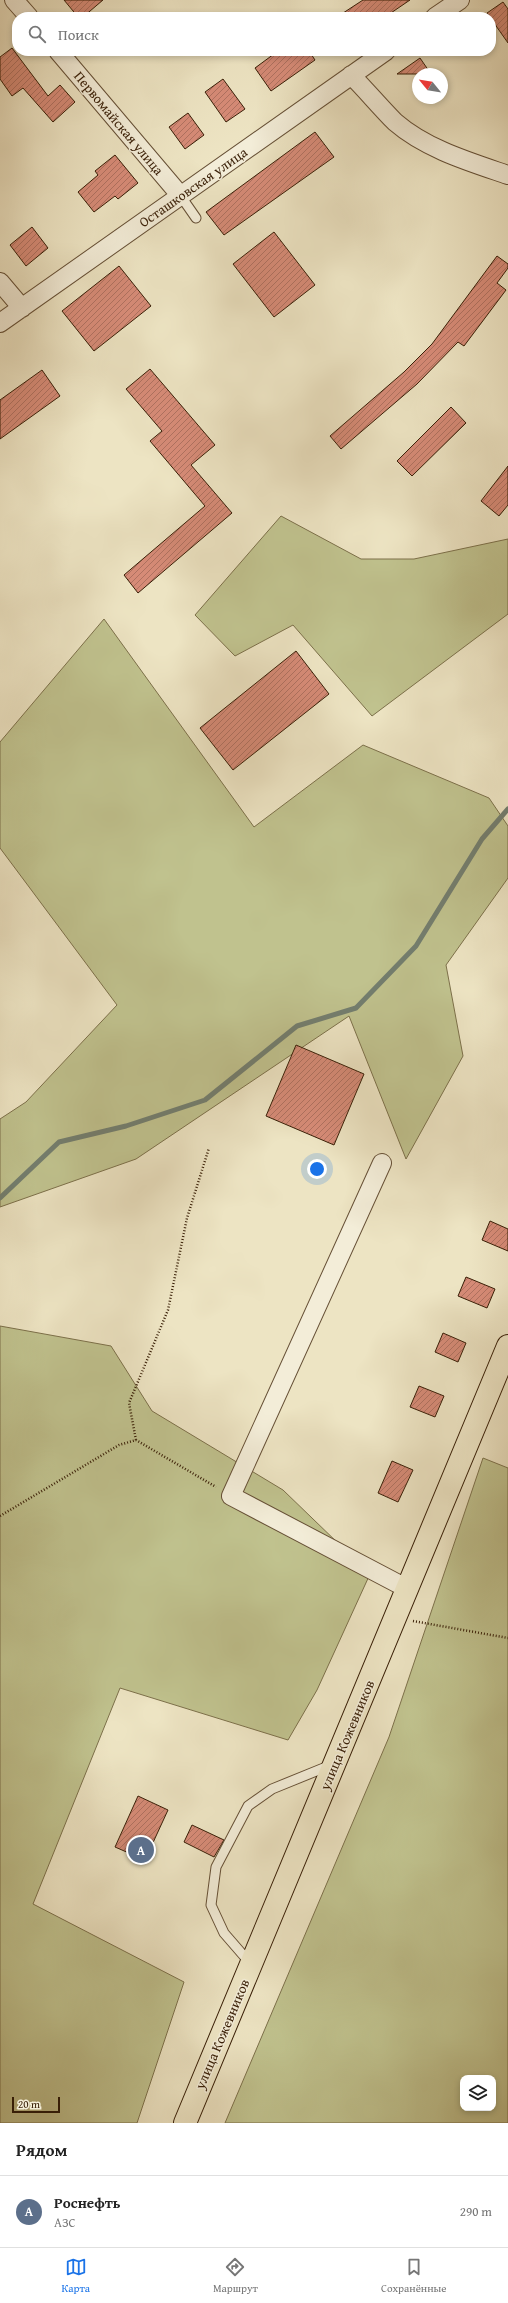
<!DOCTYPE html>
<html lang="ru">
<head>
<meta charset="utf-8">
<style>
	body { margin:0; font-family:"Gentium Book Plus",serif; background:#f6f6f6; color:#222 }
	.controls { position:absolute; right:12px; bottom:12px; display:grid; overflow:hidden; border-radius:8px; box-shadow:0 2px 6px #0003 }
	.controls button { width:36px; height:36px; display:grid; place-items:center; padding:0; border:0; border-bottom:1px solid #e0e0e0; background:#fff; color:#222; font:20px sans-serif }
	.compass { position:absolute; left:412px; top:68px; width:36px; height:36px; border-radius:50%; background:#fff; box-shadow:0 2px 6px #0003; rotate:300deg }
	.scale { position:absolute; left:12px; bottom:10px; width:48px; box-sizing:border-box; padding-left:4px; border:2px solid #391f07; border-top:0; font-size:11px; line-height:14px; white-space:nowrap; color:#391f07; -webkit-text-stroke:3px #f3edd8; paint-order:stroke }
	.you { position:absolute; left:317px; top:1169px; width:14px; height:14px; margin:-10px; border:3px solid #fff; border-radius:50%; background:#1a73e8; box-shadow:0 0 0 6px #1a73e833 }
	.badge { display:grid; place-items:center; width:26px; height:26px; border-radius:50%; background:#1a73e8; color:#fff; font-size:13px; font-weight:700 }
	.pin { position:absolute; translate:-50% -50%; border:2px solid #fff; box-shadow:0 1px 4px #0006 }
	.list { margin:0; padding:0; list-style:none }
	h2 { display:flex; justify-content:space-between; align-items:center; height:52px; margin:0; padding:0 16px; font-size:17px }
	h2 small { font-size:13px; font-weight:400; color:#767676 }
	.list li { display:grid; grid-template-columns:26px 1fr auto; gap:12px; align-items:center; box-sizing:border-box; height:72px; padding:0 16px; border-top:1px solid #e0e0e0 }
	.list b { display:block; font-size:15px; white-space:nowrap }
	.list p { margin:0; font-size:13px; white-space:nowrap; color:#767676 }
	.list em { font-size:13px; font-style:normal; color:#767676 }
	.icon { flex:none; width:22px; height:22px; fill:none; stroke:currentColor; stroke-width:2; stroke-linecap:round; stroke-linejoin:round }
	.map { position:relative; flex:none; width:508px; height:2123px; overflow:hidden }
	.search { position:absolute; background:#fff; box-shadow:0 2px 6px #0003; left:12px; right:12px; top:12px; height:44px; display:flex; align-items:center; gap:10px; box-sizing:border-box; padding:0 14px; border-radius:16px; color:#767676; font-size:15px }
	.sheet { height:124px; background:#fff }
	nav { display:flex; justify-content:space-around; align-items:center; box-sizing:border-box; height:56px; border-top:1px solid #e0e0e0; background:#fff; font-size:11px; color:#767676 }
	nav a { display:grid; justify-items:center; gap:2px }
	nav .on { color:#1a73e8 }
	.map>svg:first-child { display:block }
	.green { fill:#c0c28e; stroke:#7c704a; fill-rule:evenodd }
	.lines { fill:none; stroke-linecap:round; stroke-linejoin:round }
	.stream { stroke:#737e6f; stroke-width:5 }
	.building { fill:url(#building-hatch); stroke:#391f07 }
	.service-casing { stroke:#665036; stroke-width:11 }
	.minor-casing { stroke:#665036; stroke-width:20 }
	.primary-casing { stroke:#391f07; stroke-width:24 }
	.path { stroke:#391f07; stroke-width:2.5; stroke-dasharray:1 2; stroke-linecap:butt }
	.service { stroke:#f3edd8; stroke-width:9 }
	.minor { stroke:#f3edd8; stroke-width:18 }
	.primary { stroke:#ede4c3; stroke-width:22 }
	.labels { text-anchor:middle; dominant-baseline:central; stroke-width:3; stroke-linejoin:round; paint-order:stroke }
	.street-label { font-size:14px; fill:#391f07; stroke:#f3edd8 }
</style>
</head>
<body>
<div class="map">
<svg width="508" height="2123" viewBox="0 0 508 2123">
	<defs>
		<pattern id="building-hatch" width="6" height="6" patternUnits="userSpaceOnUse"><rect width="6" height="6" fill="#d68b77"/><path d="M-1 1l2-2M0 6l6-6M5 7l2-2" fill="none" stroke="#af7160"/></pattern>
	</defs>
	<rect width="100%" height="100%" fill="#ede4c3"/>
	<filter id="stains"><feTurbulence type="fractalNoise" baseFrequency=".005" numOctaves="4"/><feColorMatrix values="0 0 0 0 .2 0 0 0 0 .09 0 0 0 0 .02 0 0 0 .5 -.17"/></filter>
	<radialGradient id="worn" r=".72"><stop offset=".6" stop-color="#630" stop-opacity="0"/><stop offset="1" stop-color="#630" stop-opacity=".3"/></radialGradient>
	<path class="green" d="M281,516l80,43h53l94,-20v75l-136,102 -79,-91 -58,31 -40,-41z
		M104,619l150,208 109,-82 126,53 19,28v52l-62,87 17,91 -57,103 -57,-143 -213,143 -136,48v-88l26,-17 91,-97 -117,-157v-106z
		M0,1326l111,20 41,65 131,79 87,84 -53,116 -29,50 -168,-52 -87,216 151,78 -47,141h-137z
		M483,1458l25,10v655h-283l164,-386zM463,2078h30v30h-30z"/>
	<g class="lines">
		<path class="stream" d="M0,1198l59,-56 67,-16 79,-26 92,-74 59,-18 60,-62 66,-107 26,-30"/>
	</g>
	<path class="building" d="M64,0h39l-20,17h-5z
		M363,0h47l-25,17h-48z
		M503,2l5,7v34l-21,-30z
		M12,48l36,48 12,-11 15,17 -22,20 -30,-34 -11,8 -12,-17v-22z
		M278,51h31l6,9 -44,31 -16,-23z
		M420,58l11,16h-34z
		M223,79l22,30 -19,13 -21,-30z
		M188,113l16,22 -19,14 -16,-22z
		M315,132l19,25 -110,78 -18,-23z
		M115,155l23,28 -20,16 -3,-3 -21,16 -16,-20 20,-17 -3,-4z
		M32,227l16,21 -22,18 -16,-21z
		M274,232l41,53 -41,32 -41,-53z
		M497,256l11,8v4l-11,15 9,7 -42,56 -6,-4 -41,42 -76,65 -11,-13 74,-64 28,-28z
		M119,266l32,40 -57,45 -32,-40z
		M150,369l65,76 -24,20 41,48 -94,80 -14,-18 81,-69 -55,-65 12,-10 -36,-42z
		M42,370l18,26 -60,43v-39z
		M451,407l15,16 -54,53 -15,-15z
		M508,466v39l-9,11 -18,-15z
		M296,651l33,43 -96,76 -33,-42z
		M296,1045l68,29 -30,71 -68,-29z
		M490,1221l18,8v22l-26,-11z
		M466,1277l29,12 -8,19 -29,-12z
		M443,1333l23,10 -8,19 -23,-10z
		M419,1386l25,10 -9,21 -25,-10z
		M392,1461l21,9 -15,32 -20,-9z
		M138,1796l30,14 -23,50 -30,-13z
		M192,1825l32,15 -10,17 -30,-15z"/>
	<g class="lines">
		<defs>
			<path id="service" d="M180,195l16,23
				M250,1963l-26,-30 -13,-28 5,-38 32,-61 24,-17 59,-24"/>
			<path id="minor" d="M14,0l15,17
				M435,17l25,-17
				M58,51l122,144
				M351,75c15,15 29,32 44,47 31,27 75,40 113,53
				M0,282l22,26
				M0,323l386,-272
				M382,1163l-151,333 177,93"/>
			<path id="primary" d="M185,2123l323,-777"/>
		</defs>
		<use href="#service" class="service-casing"/>
		<use href="#minor" class="minor-casing"/>
		<use href="#primary" class="primary-casing"/>
		<path class="path" d="M136,1440l-7,-37 39,-93 19,-92 22,-70
			M0,1516l119,-71 17,-5 80,47
			M413,1621l95,17"/>
		<use href="#service" class="service"/>
		<use href="#minor" class="minor"/>
		<use href="#primary" class="primary"/>
	</g>
	<g class="labels">
		<g class="street-label">
			<text transform="translate(119 123) rotate(50)">Первомайская улица</text>
			<text transform="translate(193 187) rotate(-35)">Осташковская улица</text>
			<text transform="translate(347 1735) rotate(-67)">улица Кожевников</text>
			<text transform="translate(222 2034) rotate(-67)">улица Кожевников</text>
		</g>
	</g>
	<rect width="100%" height="100%" filter="url(#stains)"/>
	<rect width="100%" height="100%" fill="url(#worn)"/>
</svg>
<div class="controls">
<button><svg class="icon" aria-label="layers" viewBox="0 0 24 24"><path d="M12 4l9 5-9 5-9-5zM3 14l9 5 9-5"/></svg></button>
</div>
<svg class="compass" viewBox="-18 -18 36 36"><path d="M0-13l5 13h-10z" fill="#e53935"/><path d="M0 13l5-13h-10z" fill="#767676"/></svg>
<div class="scale">20 m</div>
<div class="you"></div>
<div class="pin badge" style="left:141px;top:1850px;background:#5c6f8a">A</div>
<div class="search"><svg class="icon" aria-label="search" viewBox="0 0 24 24"><circle cx="10" cy="10" r="6"/><path d="M15 15l6 6"/></svg>Поиск</div>
</div>
<section class="sheet">
<h2>Рядом<small></small></h2>
<ul class="list">
<li><span class="badge" style="background:#5c6f8a">A</span><div><b>Роснефть</b><p>АЗС</p></div><em>290 m</em></li>
</ul>
</section>
<nav>
<a class="on"><svg class="icon" aria-label="map" viewBox="0 0 24 24"><path d="M3 6l6-2 6 2 6-2v14l-6 2-6-2-6 2zM9 4v14M15 6v14"/></svg>Карта</a>
<a><svg class="icon" aria-label="directions" viewBox="0 0 24 24"><path d="M12 3l9 9-9 9-9-9zM9 14v-3h6M13 9l2 2-2 2"/></svg>Маршрут</a>
<a><svg class="icon" aria-label="saved" viewBox="0 0 24 24"><path d="M7 4h10v16l-5-4-5 4z"/></svg>Сохранённые</a>
</nav>
</body>
</html>
